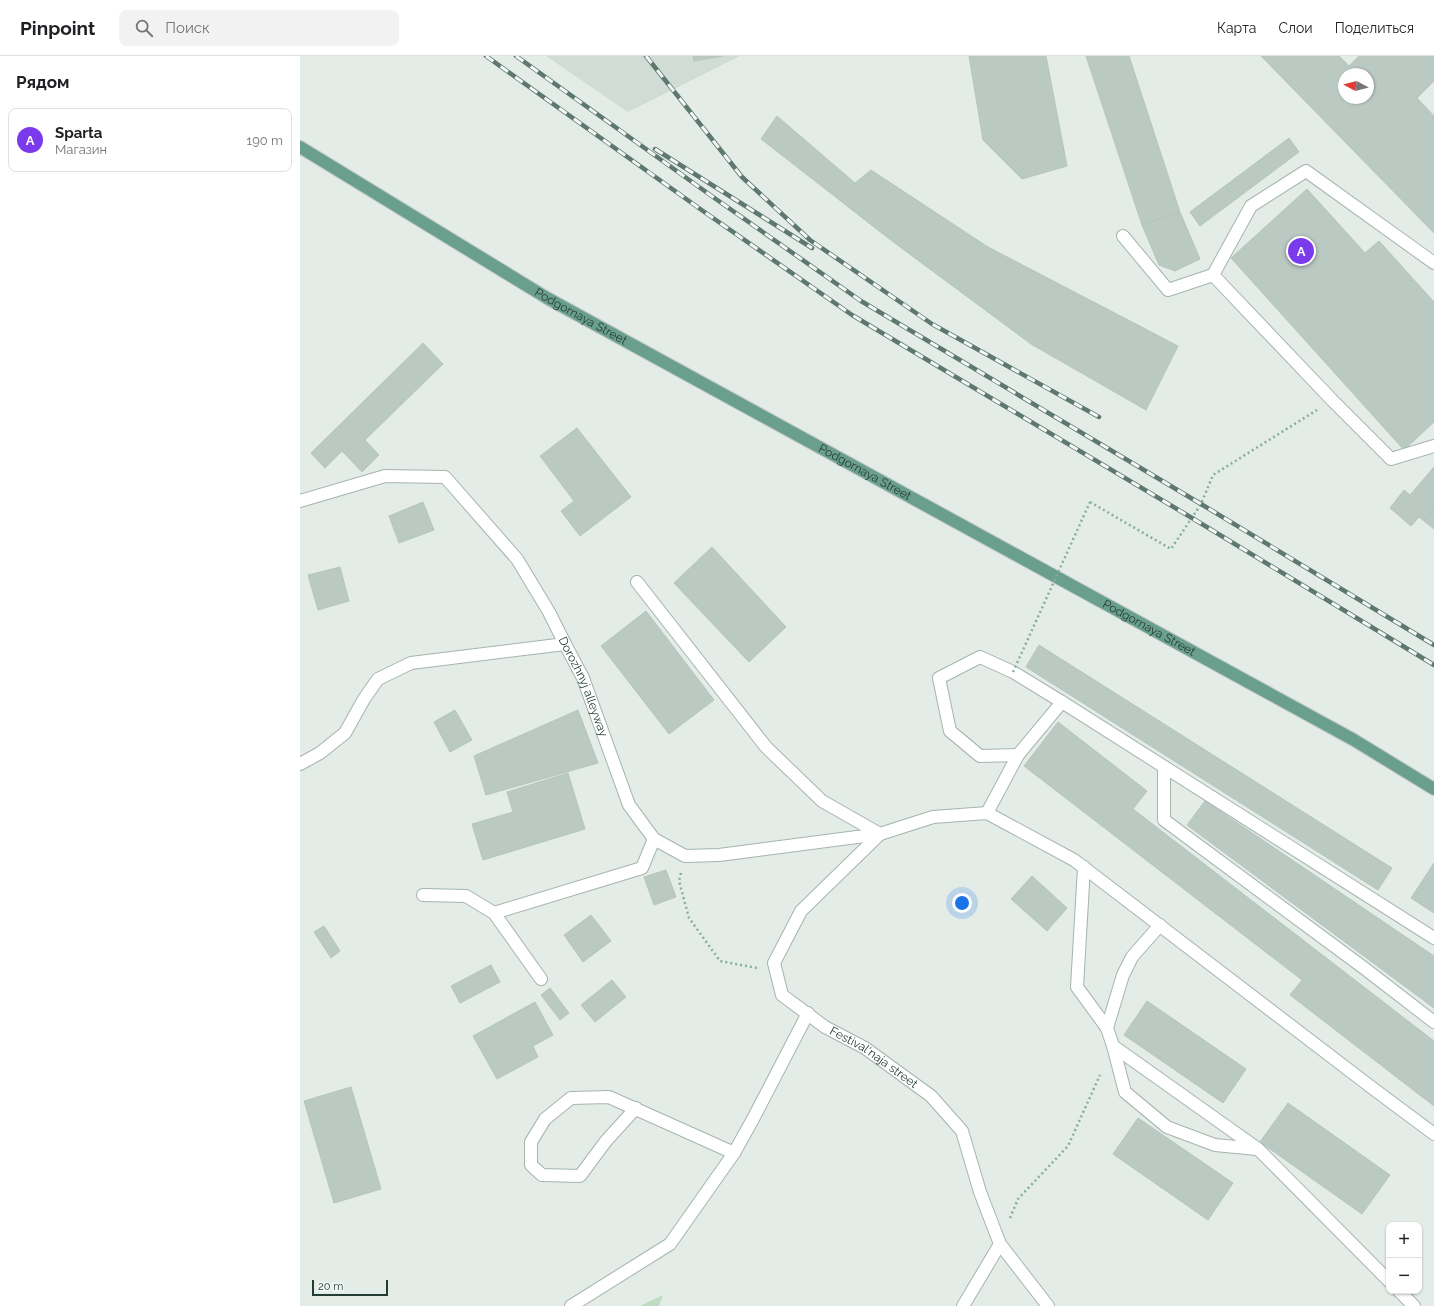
<!DOCTYPE html>
<html lang="ru">
<head>
<meta charset="utf-8">
<style>
	body { margin:0; font-family:Raleway,sans-serif; background:#f2f2f2; color:#202124 }
	.controls { position:absolute; right:12px; bottom:12px; display:grid; overflow:hidden; border-radius:8px; box-shadow:0 1px 3px #0004 }
	.controls button { width:36px; height:36px; display:grid; place-items:center; padding:0; border:0; border-bottom:1px solid #e0e0e0; background:#fff; color:#202124; font:20px sans-serif }
	.compass { position:absolute; left:1038px; top:12px; width:36px; height:36px; border-radius:50%; background:#fff; box-shadow:0 1px 3px #0004; rotate:277deg }
	.scale { position:absolute; left:12px; bottom:10px; width:76px; box-sizing:border-box; padding-left:4px; border:2px solid #233c34; border-top:0; font-size:11px; line-height:14px; white-space:nowrap; color:#233c34; -webkit-text-stroke:3px #f3f8f5; paint-order:stroke }
	.you { position:absolute; left:662px; top:847px; width:14px; height:14px; margin:-10px; border:3px solid #fff; border-radius:50%; background:#1a73e8; box-shadow:0 0 0 6px #1a73e833 }
	.badge { display:grid; place-items:center; width:26px; height:26px; border-radius:50%; background:#7c3aed; color:#fff; font-size:13px; font-weight:700 }
	.pin { position:absolute; translate:-50% -50%; border:2px solid #fff; box-shadow:0 1px 4px #0006 }
	.list { margin:0; padding:0; list-style:none }
	h2 { display:flex; justify-content:space-between; align-items:center; height:52px; margin:0; padding:0 16px; font-size:17px }
	h2 small { font-size:13px; font-weight:400; color:#757577 }
	.list li { display:grid; grid-template-columns:26px 1fr auto; gap:12px; align-items:center; box-sizing:border-box; height:64px; margin:0 8px 8px; padding:0 8px; border:1px solid #e0e0e0; border-radius:8px }
	.list b { display:block; font-size:15px; white-space:nowrap }
	.list p { margin:0; font-size:13px; white-space:nowrap; color:#757577 }
	.list em { font-size:13px; font-style:normal; color:#757577 }
	.icon { flex:none; width:22px; height:22px; fill:none; stroke:currentColor; stroke-width:2; stroke-linecap:round; stroke-linejoin:round }
	.map { position:relative; flex:none; width:1134px; height:1250px; overflow:hidden }
	header { display:flex; align-items:center; gap:24px; box-sizing:border-box; height:56px; padding:0 20px; background:#fff; border-bottom:1px solid #e0e0e0 }
	header strong { font-size:19px }
	nav { display:flex; gap:22px; margin-inline-start:auto; font-size:14px }
	.search { width:280px; height:36px; background:#f2f2f2; display:flex; align-items:center; gap:10px; box-sizing:border-box; padding:0 14px; border-radius:8px; color:#757577; font-size:15px }
	main { display:flex }
	aside { flex:1; background:#fff }
	.map>svg:first-child { display:block }
	.built { fill:#d1dcd6 }
	.green { fill:#bddcc3 }
	.building { fill:#bbc9c3; stroke:#b5c5be; fill-rule:evenodd }
	.lines { fill:none; stroke-linecap:round; stroke-linejoin:round }
	.minor-casing { stroke:#a6b4ae; stroke-width:14 }
	.major-casing { stroke:#c1c8c6; stroke-width:14 }
	.path { stroke:#85ae9e; stroke-width:2.5; stroke-dasharray:2 3; stroke-linecap:butt }
	.minor { stroke:#fff; stroke-width:12 }
	.major { stroke:#6a9f8e; stroke-width:12 }
	.rail-casing { stroke:#5e776f; stroke-width:4.5 }
	.rail { stroke:#f3f8f5; stroke-width:3; stroke-dasharray:9; stroke-linecap:butt }
	.path-bridge { stroke:#85ae9e; stroke-width:2.5; stroke-dasharray:2 3; stroke-linecap:butt }
	.labels { text-anchor:middle; dominant-baseline:central; stroke-width:3; stroke-linejoin:round; paint-order:stroke }
	.street-label { font-size:12px; fill:#233c34; stroke:#f3f8f5 }
</style>
</head>
<body>
<header>
<strong>Pinpoint</strong>
<div class="search"><svg class="icon" aria-label="search" viewBox="0 0 24 24"><circle cx="10" cy="10" r="6"/><path d="M15 15l6 6"/></svg>Поиск</div>
<nav><a>Карта</a><a>Слои</a><a>Поделиться</a></nav>
</header>
<main>
<aside>
<h2>Рядом<small></small></h2>
<ul class="list">
<li><span class="badge">A</span><div><b>Sparta</b><p>Магазин</p></div><em>190 m</em></li>
</ul>
</aside>
<div class="map">
<svg width="1134" height="1250" viewBox="0 0 1134 1250">
	<rect width="100%" height="100%" fill="#e3ece7"/>
	<path class="built" d="M246,0h194l-112,56z"/>
	<path class="green" d="M363,1239l-4,11h-19z"/>
	<path class="building" d="M393,0h30l-29,5z
		M669,0h77l21,110 -45,13 -39,-39z
		M786,0h43l51,156 -38,13z
		M961,0h78l10,10 10,-10h75v25l-17,17 17,18v117zM1044,18h24v24h-24z
		M477,60l78,67 16,-13 117,77 190,99 -32,64 -115,-66 -139,-103 -131,-102z
		M989,82l10,14 -99,74 -10,-14z
		M1007,133l58,64 14,-12 55,61v120l-30,28 -173,-192z
		M880,156l20,47 -25,12 -16,-6 -17,-40z
		M123,287l20,21 -78,76 14,15 -17,17 -20,-21 -17,17 -14,-15z
		M277,372l54,69 -51,39 -19,-25 13,-10 -34,-45z
		M1134,411v42l-10,12 -5,-4 -8,9 -21,-18 14,-18 6,5z
		M123,446l11,28 -35,13 -10,-27z
		M1134,453v20l-10,-8z
		M412,491l74,80 -37,35 -75,-79z
		M40,511l9,34 -31,9 -10,-35z
		M346,555l68,89 -45,34 -68,-88z
		M739,589l353,223 -14,22 -352,-223z
		M155,654l17,30 -22,12 -16,-30z
		M278,654l20,53 -112,32 -12,-39z
		M758,666l89,69 -14,18 301,232v65l-144,-111 12,-15 -278,-214z
		M268,717l17,56 -102,31 -11,-36 41,-12 -6,-20z
		M905,745l229,155v52l-247,-183z
		M1134,807v50l-23,-15z
		M366,814l10,27 -22,8 -10,-28z
		M732,820l35,32 -20,23 -36,-32z
		M291,859l20,26 -28,21 -19,-27z
		M24,870l16,25 -9,7 -17,-26z
		M191,909l9,17 -40,21 -9,-17z
		M312,924l14,17 -31,25 -14,-17z
		M250,932l19,25 -9,7 -19,-25z
		M847,945l99,68 -23,34 -99,-68z
		M235,946l18,33 -20,11 5,11 -41,22 -24,-43z
		M51,1031l30,102 -47,14 -30,-102z
		M988,1047l102,72 -28,39 -102,-72z
		M838,1062l95,65 -25,37 -95,-66z"/>
	<g class="lines">
		<defs>
			<g id="minor">
				<path d="M823,180l45,54 45,-15 119,125 59,59 43,-13"/>
				<path d="M913,219l38,-69 55,-35 128,92"/>
				<path id="s1" d="M0,445l85,-25 60,1 72,82 32,53 16,32 18,34 46,127 25,34 31,17 34,-1 161,-21 53,-17 54,-4 87,47 297,227 63,47"/>
				<path d="M337,526l129,165 56,54 58,33"/>
				<path d="M718,699l-38,1 -30,-25 -11,-53 41,-21 33,15 49,30"/>
				<path d="M0,708l20,-11 25,-20 19,-34 14,-20 33,-16 154,-19"/>
				<path d="M864,711v53l200,148 70,54"/>
				<path d="M687,757l31,-58 44,-53 372,236"/>
				<path id="s2" d="M580,778l-79,77 -27,52 8,32 43,32 40,21 66,48 31,35 18,61 20,52 48,62"/>
				<path d="M784,811l-7,120 30,41"/>
				<path d="M123,839l43,1 28,17 47,66"/>
				<path d="M194,857l148,-45 12,-29"/>
				<path d="M860,869l-28,32 -9,18 -16,53 6,18 145,103 131,132"/>
				<path d="M813,990l12,46 42,35 48,18 42,4"/>
				<path d="M336,1052l-30,33 -26,35 -38,-1 -11,-10v-23l14,-23 26,-21 38,-1 125,56"/>
				<path d="M1099,1235l15,15"/>
				<path d="M271,1250l99,-62 64,-91 19,-34 55,-106"/>
				<path d="M663,1250l37,-62"/>
			</g>
			<g id="major">
				<path id="s3" d="M0,91l247,151 807,442 80,49"/>
			</g>
		</defs>
		<use href="#minor" class="minor-casing"/>
		<use href="#major" class="major-casing"/>
		<path class="path" d="M790,446l81,47 30,-45 12,-29 104,-65
			M381,817l-2,8 10,37 31,43 37,7
			M710,1162l8,-19 50,-53 32,-71"/>
		<use href="#minor" class="minor"/>
		<use href="#major" class="major"/>
		<defs>
			<path id="rail" d="M186,0l217,155 149,104 340,203 242,147
				M216,0l197,141 148,104 340,203 233,141
				M346,0l96,121 68,63 122,84 167,93
				M355,93l157,99"/>
		</defs>
		<use href="#rail" class="rail-casing"/>
		<use href="#rail" class="rail"/>
		<path class="path-bridge" d="M713,616l77,-170"/>
	</g>
	<g class="labels">
		<g class="street-label">
			<text stroke="none"><textPath href="#s3" startOffset="328">Podgornaya Street</textPath></text>
			<text stroke="none"><textPath href="#s3" startOffset="652">Podgornaya Street</textPath></text>
			<text stroke="none"><textPath href="#s3" startOffset="976">Podgornaya Street</textPath></text>
			<text stroke="none"><textPath href="#s1" startOffset="402">Dorozhnyj alleyway</textPath></text>
			<text stroke="none"><textPath href="#s2" startOffset="313">Festival'naja street</textPath></text>
		</g>
	</g>
</svg>
<div class="controls">
<button>+</button>
<button>−</button>
</div>
<svg class="compass" viewBox="-18 -18 36 36"><path d="M0-13l5 13h-10z" fill="#e53935"/><path d="M0 13l5-13h-10z" fill="#757577"/></svg>
<div class="scale">20 m</div>
<div class="you"></div>
<div class="pin badge" style="left:1001px;top:195px">A</div>
</div>
</main>
</body>
</html>
